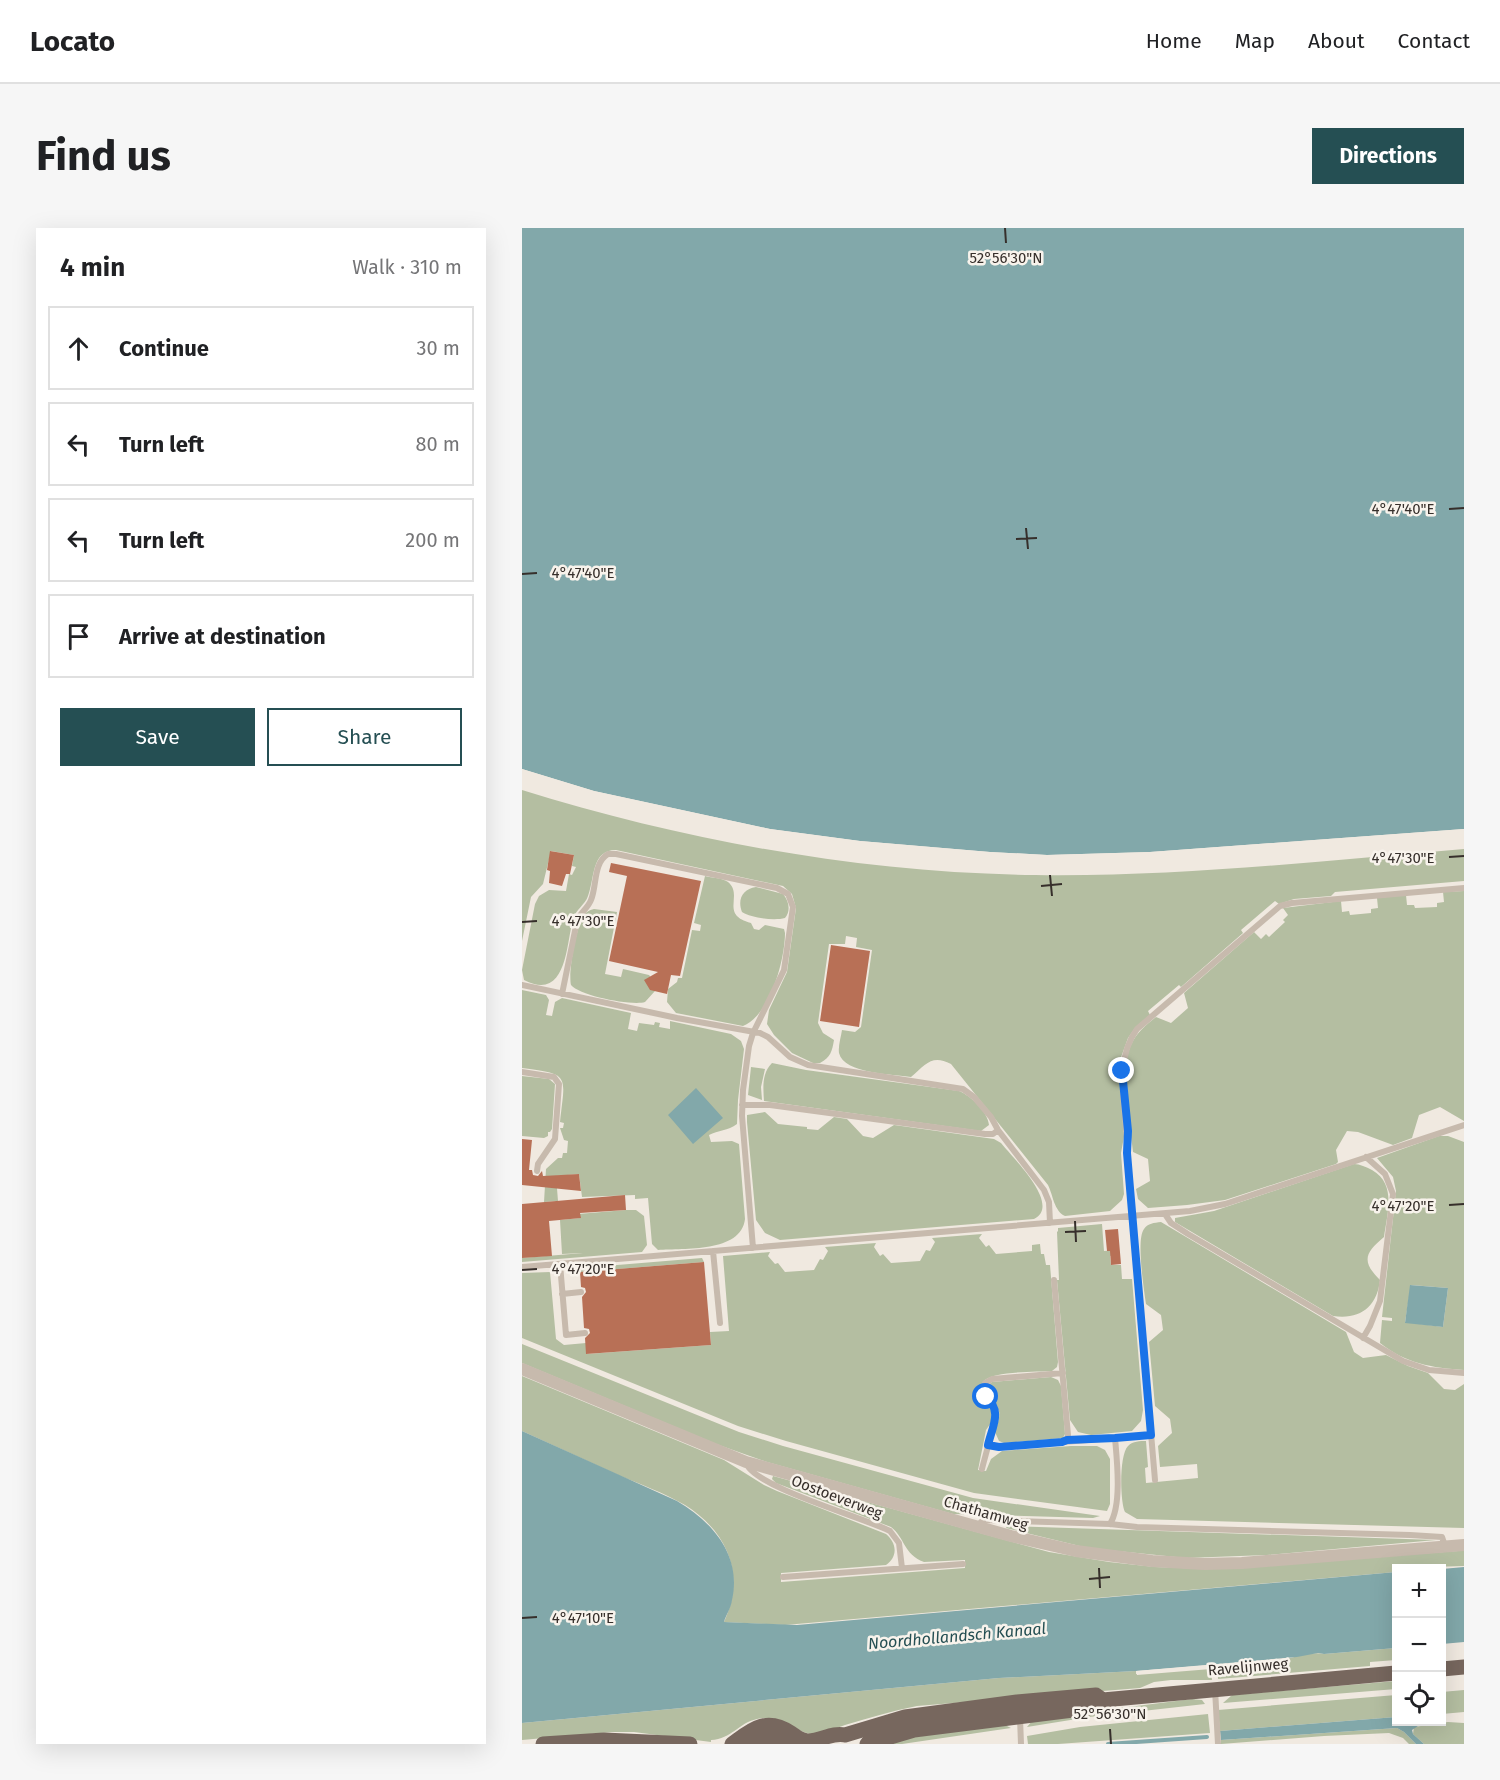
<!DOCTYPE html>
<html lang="en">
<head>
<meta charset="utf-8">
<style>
	body { margin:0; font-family:"Fira Sans",sans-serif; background:#f6f6f6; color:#202124 }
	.controls { position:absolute; right:18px; bottom:18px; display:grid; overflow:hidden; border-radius:0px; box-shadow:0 6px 24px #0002 }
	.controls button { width:54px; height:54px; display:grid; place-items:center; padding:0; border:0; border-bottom:2px solid #e0e0e0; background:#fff; color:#202124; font:30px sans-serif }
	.stop { position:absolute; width:18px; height:18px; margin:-14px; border:4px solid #1a73e8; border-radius:50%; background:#fff }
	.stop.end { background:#1a73e8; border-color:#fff; box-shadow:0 2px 6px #0008 }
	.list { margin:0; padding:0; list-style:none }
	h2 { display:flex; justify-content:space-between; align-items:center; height:78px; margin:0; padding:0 24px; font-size:26px }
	h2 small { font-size:20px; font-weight:400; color:#757577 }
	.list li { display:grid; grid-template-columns:39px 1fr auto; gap:18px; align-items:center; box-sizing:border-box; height:84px; margin:0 12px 12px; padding:0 12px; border:2px solid #e0e0e0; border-radius:0px }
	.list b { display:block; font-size:22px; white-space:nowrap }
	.list em { font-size:20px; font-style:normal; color:#757577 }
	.actions { display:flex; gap:12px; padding:18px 24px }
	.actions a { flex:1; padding:14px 0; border:2px solid #254f53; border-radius:0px; text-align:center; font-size:21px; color:#254f53 }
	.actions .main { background:#254f53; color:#fff }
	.icon { flex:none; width:33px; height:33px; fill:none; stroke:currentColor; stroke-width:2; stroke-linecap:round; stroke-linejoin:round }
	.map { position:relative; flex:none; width:942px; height:1516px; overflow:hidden; border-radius:0px }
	header { display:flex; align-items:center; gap:36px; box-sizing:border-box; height:84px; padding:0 30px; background:#fff; border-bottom:2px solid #e0e0e0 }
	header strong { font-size:28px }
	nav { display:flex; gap:33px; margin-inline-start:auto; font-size:21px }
	.intro { display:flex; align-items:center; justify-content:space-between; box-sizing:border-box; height:144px; padding:0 36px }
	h1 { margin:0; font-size:42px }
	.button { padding:15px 27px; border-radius:0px; background:#254f53; color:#fff; font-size:21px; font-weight:700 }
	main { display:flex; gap:36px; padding:0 36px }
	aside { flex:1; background:#fff; border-radius:0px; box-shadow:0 6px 24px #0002 }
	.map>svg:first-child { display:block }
	.green { fill:#b4bea1; fill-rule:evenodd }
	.water { fill:#82a8aa }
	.pier { fill:#f0e9e0 }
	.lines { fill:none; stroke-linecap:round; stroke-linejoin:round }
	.stream { stroke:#82a8aa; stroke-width:4 }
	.building { fill:#b87056 }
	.service { stroke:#c7baad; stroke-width:6 }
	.minor { stroke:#c7baad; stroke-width:12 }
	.primary { stroke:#77675e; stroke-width:15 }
	.route { stroke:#1a73e8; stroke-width:8 }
	.ticks { fill:none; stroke:#362f2b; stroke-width:2 }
	.labels { text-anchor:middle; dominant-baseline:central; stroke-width:5; stroke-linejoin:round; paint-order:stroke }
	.street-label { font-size:15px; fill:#362f2b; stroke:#f8f3ec }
	.water-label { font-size:16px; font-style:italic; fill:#254f53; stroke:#f8f3ec }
	.ticks-label { font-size:15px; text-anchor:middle; fill:#362f2b; stroke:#f8f3ec; stroke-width:5; stroke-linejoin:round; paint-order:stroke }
</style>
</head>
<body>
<header>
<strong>Locato</strong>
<nav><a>Home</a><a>Map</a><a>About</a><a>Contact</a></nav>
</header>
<div class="intro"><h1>Find us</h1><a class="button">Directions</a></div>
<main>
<aside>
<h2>4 min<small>Walk · 310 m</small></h2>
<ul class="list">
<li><svg class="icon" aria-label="ahead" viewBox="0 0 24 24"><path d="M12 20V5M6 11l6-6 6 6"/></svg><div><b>Continue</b></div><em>30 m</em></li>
<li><svg class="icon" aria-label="left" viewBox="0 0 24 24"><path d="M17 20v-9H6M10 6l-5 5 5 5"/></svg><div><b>Turn left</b></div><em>80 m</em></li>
<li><svg class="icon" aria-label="left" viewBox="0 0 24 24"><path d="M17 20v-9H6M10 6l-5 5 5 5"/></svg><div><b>Turn left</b></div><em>200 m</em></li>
<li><svg class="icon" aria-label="arrive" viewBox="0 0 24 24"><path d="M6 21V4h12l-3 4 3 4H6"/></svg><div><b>Arrive at destination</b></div></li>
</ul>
<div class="actions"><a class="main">Save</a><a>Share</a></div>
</aside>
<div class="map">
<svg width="942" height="1516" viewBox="0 0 942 1516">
	<rect width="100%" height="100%" fill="#f0e9e0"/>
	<path class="green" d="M0,562c164,51 341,83 513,85 143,2 286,-14 429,-26v32l-129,11 -4,4 -37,3 -15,5 -4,-3 -34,29 2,3 -62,54 -2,-2 -31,26 2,4 -15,13 -7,10 -8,22 5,71 -4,22 3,41 -2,6 -12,11 -45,5c-11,-5 -12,-21 -17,-31l-97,-121c-19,-10 -25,0 -40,13 -18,-3 -67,-3 -72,-24 -1,-7 2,-16 3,-23l13,2 6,-5 11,-77 -16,-3 1,-9 -11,-2 -1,8h-16l-11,79 5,10 11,7c-2,11 -3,17 -14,23h-7l-21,-10 -18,-18 -7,-11 2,-14 18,-38 9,-64 -4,-14 -9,-8 -167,-36c-25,0 -21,28 -28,46 -3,9 -12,13 -15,23 -7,26 -6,83 -49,61l-2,-10 13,-66 4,-8 10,-6 17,1 3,-17 3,1 4,-8 -4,-1 2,-11 -23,-4 -8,33 -12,13 -9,44z
		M183,648c7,2 18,2 23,6 16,13 -9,33 23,41l3,6 5,1 6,-5 19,4 1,4c0,27 -15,82 -42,93l-67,-13 -9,-11 1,-13 9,-7 1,-4h4l10,-48 8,1 1,-6 -7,-2z
		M234,659l27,7c6,7 8,17 2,24 -11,3 -33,0 -43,-6 -5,-13 1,-23 14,-25z
		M942,663v230l-24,-14 -21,8 -7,23 -19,7 -35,-13 -11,-1 -11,19 2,12 -2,2 -111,36 -38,5 -39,3 -10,-9 -2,-10 14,-8 -2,-22 -15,-7c-3,-29 -14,-81 -2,-107 5,-12 15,-20 25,-28l15,6 17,-15 -4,-15 70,-61 7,7 5,-5 3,3 16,-15 -2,-2 5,-5 -5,-7 58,-7 1,11 7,-1 1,4 21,-2v-4l7,-1 -1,-10 29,-3 1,10h7l1,3 22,-1v-4l7,-1 -1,-10z
		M72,681l23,3 -12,62 16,3 2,-8 26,6 5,6 1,10 -10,11c-13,4 -65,-6 -74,-17 -3,-13 5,-56 12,-68 3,-5 6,-7 11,-8z
		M0,762l24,5 3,5 -3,15 6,1 3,-14 7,-4 69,15 -3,16 9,2 2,-8 15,2 1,-3 5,1 -1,4 11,2v-8l61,13 10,7 3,8 -6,51 -1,24c-9,7 -19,6 -28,11l2,7 21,-1 7,3 6,75c-4,34 -61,29 -87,31l-6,-6 -4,-46 -13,1v-4l-53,2 -3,-23 -23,2 2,25 -14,1 2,-33 12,-11h4l1,-5h4l1,-12 -4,-1 -4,-12h3l1,-5 -4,-1c5,-47 11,-48 -38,-54z
		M250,835l34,7 153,21c12,5 29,21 30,34l-8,6 -217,-30c-1,-14 -2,-28 8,-38z
		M229,839l14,2 -4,18 1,13 -14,-5z
		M0,848l27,3 6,5 -3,45 -2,3h-2v4l-4,2 -22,-2z
		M243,884l13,12 29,3v2l11,1 16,-13 13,2 16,17 10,2 21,-13 100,14 7,4c12,15 61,62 33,76l-254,21 -15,-7 -9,-13 -9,-98v-7z
		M917,908h9l16,6v228c-32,-2 -59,-7 -84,-27l2,-23 10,1v-3l-10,-1 14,-126 -3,-14 -16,-19zM889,1057l37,3 -5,39 -38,-5z
		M832,936c6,0 12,3 18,6 25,14 15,44 12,67 -19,16 -23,24 -4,43 -3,27 -20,40 -47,36l-158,-94v-4l39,-7z
		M104,982h10l8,6 3,29 -5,7 -120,10v-4l61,-5 -21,1 -2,-34 20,-2 -2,-4z
		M639,994l185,110 8,20 9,6 23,-3 22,11 20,7 16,16 11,1 9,-6v144l-327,-9 -12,-7c-5,-10 -6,-57 3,-66 5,-5 12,-5 18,-5l2,26 -3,1 1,15 52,-5 -1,-14 -37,3 -2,-21 14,-13 -2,-14 -15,-13 -6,-64 14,-12 -2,-15 -15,-11c-2,-14 -10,-65 -2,-75 4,-6 10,-6 17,-7z
		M580,996l2,27 15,-1 1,4 -10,2 1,9h10l1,14h10l11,131 -2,11 -9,10 -41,4 -13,-3 -8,-12 -13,-140h2l-2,-48 1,-1v-3z
		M460,1006l-3,4 7,9 3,-2 7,9 36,-3v-6l8,-1 1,10h3l2,11h4l8,97 -1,5 -5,4c-14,1 -60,0 -68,10 -4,4 -4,9 -3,14l10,10 2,15 -7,10 -8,40 8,1 5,-12 11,-8 69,-5h26l8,4 5,9v45l-3,7 -133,-18 -188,-52 -48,-15 -216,-88v-65l28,-1 6,67 8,6 22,-2 1,11 124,-9 -1,-13 19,-1 -6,-75 47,-4 -2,4 7,8 3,-1 7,9 29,-2 6,-11 3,1 5,-9 -3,-4 51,-4 -2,4 6,9 3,-2 8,9 29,-2 6,-11 4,1 5,-9 -3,-4z
		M180,1030l2,4 -124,10 1,-4z
		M0,1116l217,88 44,14 190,52 127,18 -7,2 -140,-4 -186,-52 -51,-18 -194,-81z
		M0,1148l202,84 40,25 13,6 109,43c11,9 12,23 0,31l-105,8v9l184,-14v-8l-41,2c-21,-8 -18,-23 -33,-35l-115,-44 -4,-4 1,-3 276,76 60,10 46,5 52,2 251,-18h6v15l-68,2v4l-611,53 -61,-3c22,-47 4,-90 -39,-117 -21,-12 -45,-21 -67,-30 -32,-15 -64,-29 -96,-44z
		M529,1149l7,3 3,6 4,48 -2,4 -59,5 -5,-2 -4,-9c8,-25 5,-18 -8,-39v-7l5,-4z
		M485,1298l429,14 -169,15 -81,3 -98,-10 -82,-20z
		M874,1420v12l-26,2v4l-152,13v-7h4l2,-4 60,-5v-4c14,-2 27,-8 40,-5z
		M689,1441l1,11h-41l-17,2 -14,6 -223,18c-25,5 -48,12 -72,19 -9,3 -18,8 -27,9 -20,3 -32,-21 -61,-15 -19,4 -25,20 -46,21v2l-77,-10h-22l-90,8v-17l477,-45 137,-7 1,4z
		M874,1453v8l-173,14 9,-8z
		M942,1462v22l-22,2v-22z
		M874,1467v22l-176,14 -2,-21z
		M670,1471l10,1 3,4 -116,13 -62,10 5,-6 9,-3z
		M686,1486l2,19 -152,11h-30l-1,-8 53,-9z
		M926,1494l16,1v21h-40l-11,-10 1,-7z
		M483,1497l6,3 -109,16h-21l18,-5z
		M875,1500l7,4 12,12h-7l-6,-6 -14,-5 -65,3 -103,8v-4z"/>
	<path class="water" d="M0,0h942v601l-314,23 -103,3 -57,-3 -130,-11 -90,-12 -176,-38 -72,-22z
		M174,860l27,30 -30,26 -25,-29z
		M888,1057l38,3 -5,39 -38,-4z
		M0,1203l155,70c36,21 65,55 55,99 -1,8 -6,15 -8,22l73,3 599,-53v76l-72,6 -6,-1 -21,4 -161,14 -137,7 -477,45z
		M942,1339v75l-22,2v-75z
		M874,1489v5h34l1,4h-13l-6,4 1,4 11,10h-8l-12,-12 -7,-4 -176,12 -1,-9z"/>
	<path class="pier" d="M0,541l72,22 176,38 90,12 130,11 57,3 103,-3 314,-23v3l-314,23 -103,3 -58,-3 -129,-11 -90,-13 -177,-37 -71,-22z
		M762,1431v3l-148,12v-3z"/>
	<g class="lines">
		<path class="stream" d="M586,1516l99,-7"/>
	</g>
	<path class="building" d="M28,623l24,4 -4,19h-4l-4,12 -13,-3 1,-12 -3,-1z
		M89,635l90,18 -21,95 -9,-1 -4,19 -17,-4 -6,-10 14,-8 -49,-11 18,-85 -18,-4z
		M309,717l39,6 -11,76 -39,-6z
		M0,911l10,1 -3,30h3l1,5 5,1 4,-5 1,5 36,-2 2,17 -59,-6z
		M103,967l1,15 -46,3 1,5 -32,3 3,35 -30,2v-54z
		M596,1001l3,35 -10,1 -1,-14h-3l-2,-21z
		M182,1034l7,83 -125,9 -1,-16 5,-5 -1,-4 -5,-1 -2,-31 4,-5 -1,-4 -4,-1 -1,-15z"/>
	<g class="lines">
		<path class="service" d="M0,757l155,33 83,15 8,4 22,20 18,8 155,24 11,8 17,20 7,13 46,60 5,12 1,21
			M40,766l15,-73c3,-8 11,-13 14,-21 6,-14 2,-37 17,-46h8l161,34 11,6 5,13 -9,63 -31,63 -4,13 -6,44 -1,26 11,132
			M0,844l32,5 5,7 -4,55 -17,25 -1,7
			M220,877h28l215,29h8l5,-4
			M643,986l6,9 17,11 215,127 26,9 35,3
			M191,1023l7,72
			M38,1036l6,71 19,-2
			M0,1039l668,-56 35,-7 239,-79
			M532,1052l14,155 -1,5
			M40,1066l19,-2
			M841,1110l7,-12 10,-25 13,-107 -8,-20 -19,-17
			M466,1217l11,2 152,-12
			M224,1234c4,24 119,56 144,69l9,12 3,25
			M460,1241c3,-13 15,-51 13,-61 -2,-6 -8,-9 -11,-15l1,-10 7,-4 71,-6
			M633,1252l-28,-327c1,-41 -16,-89 10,-124l143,-123 12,-3 172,-15
			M588,1296c12,-19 7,-63 5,-86
			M455,1298l5,-5 7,-1 121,4 27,3 273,8 32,2 3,9
			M261,1349l180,-13
			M693,1461l3,55
			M498,1490l1,26"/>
		<path class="minor" d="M0,1141l224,93 265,74 65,15 76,10 52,3 38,-1 222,-18"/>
		<path class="primary" d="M920,1441l22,-2
			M21,1516l61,-4 86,4
			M210,1516c19,-14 34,-28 59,-11 6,4 10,8 17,8 13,0 24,-9 37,-6l60,-18 112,-15 79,-7 7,5 293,-27
			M227,1516c12,-9 26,-9 38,0
			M345,1516l47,-14 183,-23 6,-7"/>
	</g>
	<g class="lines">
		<path class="route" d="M464,1169c17,14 6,30 2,48l11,2 63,-5 5,-2 48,-2 36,-3 -24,-282 1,-22 -6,-60"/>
	</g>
	<path class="ticks" d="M483,0l1,15M927,281l15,-1M504,300l2,21M494,311l21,-1M0,346l15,-1M927,629l15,-1M528,647l2,21M519,658l21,-2M0,694l15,-1M927,977l15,-1M553,993l1,21M543,1004l21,-1M0,1042l15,-1M577,1340l1,20M567,1351l21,-2M0,1390l15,-1M588,1501l1,15"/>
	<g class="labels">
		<g class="street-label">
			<text transform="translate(315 1269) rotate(21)">Oostoeverweg</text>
			<text transform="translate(464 1285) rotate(16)">Chathamweg</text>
			<text transform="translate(726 1439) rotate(-5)">Ravelijnweg</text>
		</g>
		<g class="water-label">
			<text transform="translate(435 1408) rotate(-5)">Noordhollandsch Kanaal</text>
		</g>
	</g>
	<g class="ticks-label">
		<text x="484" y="35">52°56'30"N</text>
		<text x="881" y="286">4°47'40"E</text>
		<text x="61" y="350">4°47'40"E</text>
		<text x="881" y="635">4°47'30"E</text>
		<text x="61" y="698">4°47'30"E</text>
		<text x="881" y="983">4°47'20"E</text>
		<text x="61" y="1046">4°47'20"E</text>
		<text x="61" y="1395">4°47'10"E</text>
		<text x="588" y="1491">52°56'30"N</text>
	</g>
</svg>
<div class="controls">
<button>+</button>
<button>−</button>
<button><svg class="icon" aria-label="locate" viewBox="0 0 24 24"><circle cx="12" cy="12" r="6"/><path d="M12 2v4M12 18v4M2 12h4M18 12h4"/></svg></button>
</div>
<div class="stop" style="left:464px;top:1169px"></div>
<div class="stop end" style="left:600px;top:843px"></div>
</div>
</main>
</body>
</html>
